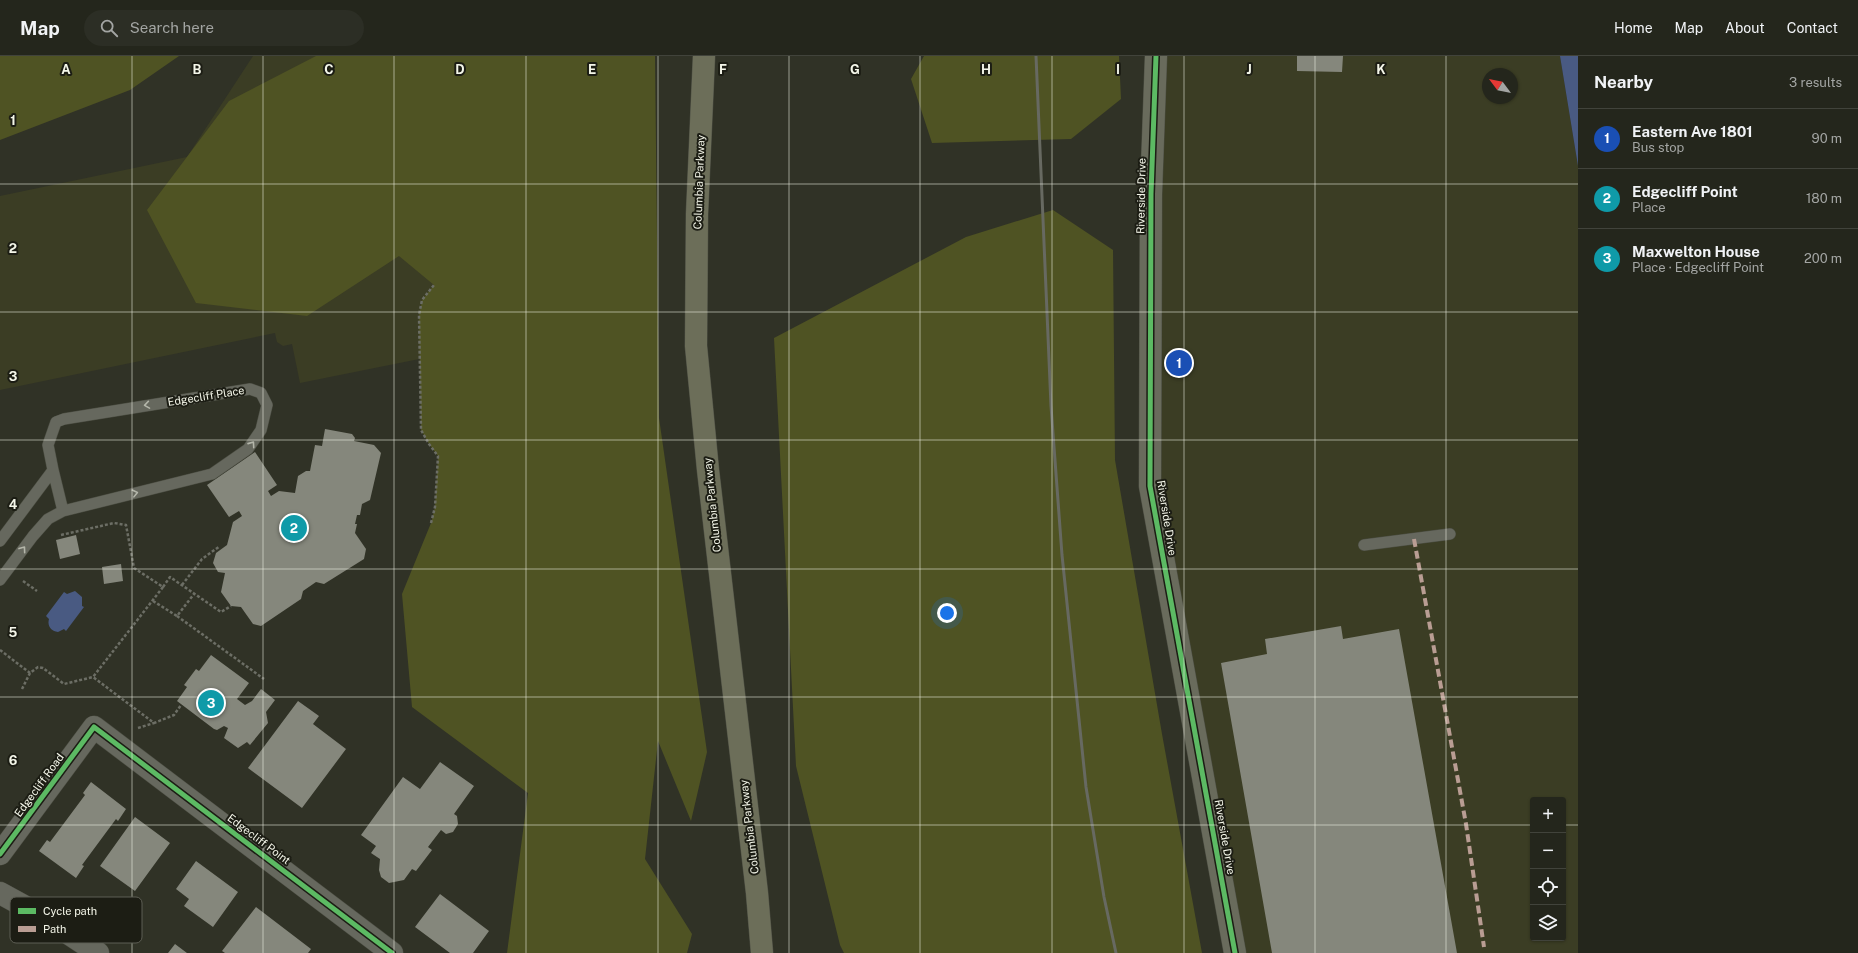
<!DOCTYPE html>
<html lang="en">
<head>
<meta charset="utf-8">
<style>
	body { margin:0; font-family:"Public Sans",sans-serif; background:#2c2e25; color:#f1f3f6 }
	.controls { position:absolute; right:12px; bottom:12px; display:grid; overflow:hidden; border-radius:4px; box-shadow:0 1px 3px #0004 }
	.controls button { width:36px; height:36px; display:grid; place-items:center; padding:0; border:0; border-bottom:1px solid #41433b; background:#24261c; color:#f1f3f6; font:20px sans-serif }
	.compass { position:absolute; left:1482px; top:12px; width:36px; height:36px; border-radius:50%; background:#24261c; box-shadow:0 1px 3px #0004; rotate:302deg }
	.you { position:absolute; left:947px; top:557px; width:14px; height:14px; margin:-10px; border:3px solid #fff; border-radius:50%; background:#1a73e8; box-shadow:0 0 0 6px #1a73e833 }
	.badge { display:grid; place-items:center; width:26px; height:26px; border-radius:50%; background:#95b2f1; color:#fff; font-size:13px; font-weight:700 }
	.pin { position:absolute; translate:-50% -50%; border:2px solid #fff; box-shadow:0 1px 4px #0006 }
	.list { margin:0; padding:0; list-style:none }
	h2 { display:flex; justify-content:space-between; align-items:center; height:52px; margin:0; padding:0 16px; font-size:17px }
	h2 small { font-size:13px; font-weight:400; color:#a3a5a3 }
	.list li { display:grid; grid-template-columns:26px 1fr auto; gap:12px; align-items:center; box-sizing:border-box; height:60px; padding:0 16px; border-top:1px solid #41433b }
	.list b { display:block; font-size:15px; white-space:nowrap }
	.list p { margin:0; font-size:13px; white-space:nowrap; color:#a3a5a3 }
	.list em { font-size:13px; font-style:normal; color:#a3a5a3 }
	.icon { flex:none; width:22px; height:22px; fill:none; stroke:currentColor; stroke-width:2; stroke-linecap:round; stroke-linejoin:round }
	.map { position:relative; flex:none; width:1578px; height:897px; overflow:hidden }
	header { display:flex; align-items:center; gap:24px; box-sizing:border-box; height:56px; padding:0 20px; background:#24261c; border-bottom:1px solid #41433b }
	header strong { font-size:19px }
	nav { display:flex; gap:22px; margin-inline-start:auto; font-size:14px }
	.search { width:280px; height:36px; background:#2c2e25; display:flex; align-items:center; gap:10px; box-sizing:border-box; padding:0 14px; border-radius:22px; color:#a3a5a3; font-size:15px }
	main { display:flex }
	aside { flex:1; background:#24261c }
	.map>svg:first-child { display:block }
	.built { fill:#3b3d24; fill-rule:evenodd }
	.green { fill:#4f5323 }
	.water { fill:#495a82 }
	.building { fill:#85877c }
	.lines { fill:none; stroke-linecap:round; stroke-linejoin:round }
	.lane-casing { stroke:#4c4e43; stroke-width:12 }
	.street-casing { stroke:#4c4e43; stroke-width:23 }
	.primary-casing { stroke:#4c4e43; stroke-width:23 }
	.highway-casing { stroke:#4c4e43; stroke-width:23 }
	.path { stroke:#6c6e65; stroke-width:2.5; stroke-dasharray:3 2; stroke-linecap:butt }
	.lane { stroke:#66685e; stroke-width:11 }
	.street { stroke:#66685e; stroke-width:22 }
	.primary { stroke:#696b5c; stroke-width:22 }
	.highway { stroke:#6c6e59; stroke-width:22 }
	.rail { stroke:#676961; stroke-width:3 }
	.quiet { stroke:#b99d93; stroke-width:4; stroke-dasharray:8 4; stroke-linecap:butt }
	.cycleway-casing { stroke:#1c1d14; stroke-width:8 }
	.cycleway { stroke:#5cba63; stroke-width:5 }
	.oneway { stroke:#b4b6aa }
	.grid { fill:none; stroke:#f4f6e9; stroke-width:1; stroke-opacity:0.55 }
	.labels { text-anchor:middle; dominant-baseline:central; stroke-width:4; stroke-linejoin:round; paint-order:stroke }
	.street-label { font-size:11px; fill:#f4f6e9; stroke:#1c1d14 }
	.key { fill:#1c1d14; stroke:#5d5e54; stroke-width:1 }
	.key-label { font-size:11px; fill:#f4f6e9 }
	.grid-label { font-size:13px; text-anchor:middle; font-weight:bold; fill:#f4f6e9; stroke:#1c1d14; stroke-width:4; stroke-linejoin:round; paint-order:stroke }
</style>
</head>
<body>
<header>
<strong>Map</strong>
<div class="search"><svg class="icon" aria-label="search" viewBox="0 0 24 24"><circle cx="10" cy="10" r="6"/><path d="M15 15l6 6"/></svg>Search here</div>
<nav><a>Home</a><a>Map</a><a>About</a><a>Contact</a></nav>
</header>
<main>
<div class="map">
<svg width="1578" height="897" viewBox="0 0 1578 897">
	<rect width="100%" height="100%" fill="#303226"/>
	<path class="built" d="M253,0h286l104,258 -343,69 -8,-39 -9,2 -6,-4 -2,-9 -275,57v-194l187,-39z
		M1156,0h404l18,110v787h-343l-85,-467zM1488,18h24v24h-24zM1533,744h30v138h-30z"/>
	<path class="green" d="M0,0h179l-49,34 -130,50z
		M316,0h339l4,362 48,334 -16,69 -33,-80 -13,118 47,75 -5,19h-180l21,-160 -116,-86 -10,-113 29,-71 4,-16 3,-51 -9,-12 -8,-14 -2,-115 3,-15 12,-15 -35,-29 -92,60 -111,-13 -49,-93 82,-109z
		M924,0h195l2,43 -50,40 -139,4 -21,-64z
		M1053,154l60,40 2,210 47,274 40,219h-358l-4,-8 -44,-179 -22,-428 192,-101z"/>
	<path class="water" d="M1560,0h18v110z
		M75,535l7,6v9l2,1 -18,24 -2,-2 -6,3c-7,-1 -11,-6 -9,-13l-3,-3 18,-24 3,2z"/>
	<path class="building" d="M1297,0h46l-1,16 -45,-1z
		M325,373l27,5 3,4 -1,3 20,4 7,8 -11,47 -8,4 -2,11h-3l-2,9h2l-2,9 11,16 -2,10 -40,25 -8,-2 -13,9 -2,8 -40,27 -8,-2 -12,-17 -10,-1 -10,-14 4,-19 -7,-1 -5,-9 3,-10 11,-8 6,-23 9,-6 -3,-5 -10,6 -22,-32 48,-33 22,33 -9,6 3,5 8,-5 16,2 3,-17 8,-5h4l5,-26 7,1z
		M76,479l4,19 -20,5 -4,-19z
		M121,508l2,17 -19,3 -2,-17z
		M1341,570l2,13 56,-10 58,324h-185l-51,-290 46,-9 -2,-15z
		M211,599l38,28 -12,16 8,6 7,-4 9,-12 14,11 -9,12 2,11 -18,22 -3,-3 -9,6 -14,-10 4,-10 -4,-2 -7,4 -3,-1 -37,-28 10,-14 -3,-2 12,-16 3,2z
		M298,645l21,15 -6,8 33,25 -44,59 -54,-40z
		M440,706l34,24 -20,28 3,2 1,8 -5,8 -7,2 -5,-4 -13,17 4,3 -16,21 -4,-2 -8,11 -15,3 -8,-6 -2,-7 1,-11 -9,-6 5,-7 -15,-11 42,-58 17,12z
		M91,726l35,27 -8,12 -2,-2 -34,46 2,1 -8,12 -37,-27 8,-11 3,2 35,-47 -2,-2z
		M135,761l35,26 -35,48 -35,-25z
		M196,805l42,31 -25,35 -29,-21 5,-7 -13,-10z
		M440,838l49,37 -16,22h-23l-35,-26z
		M256,851l55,42 -3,4h-83l-3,-2z
		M175,888l12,9h-19z"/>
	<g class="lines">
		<defs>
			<path id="lane" d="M53,414l10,41
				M0,485l53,-71 -5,-25 8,-23 8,-3 186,-30 11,4 6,12 -6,25 -13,19 -36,25 -149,37 -15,8 -15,17 -33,44
				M1364,489l86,-11"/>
			<path id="street" d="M0,798l94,-127 298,226
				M0,837l42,23 56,37"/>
			<path id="primary" d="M1156,0l-5,138 -1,292 85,467"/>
			<path id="highway" d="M704,0l-7,158 -1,132 12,124 49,423 5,60"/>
		</defs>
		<use href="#lane" class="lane-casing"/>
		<use href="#street" class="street-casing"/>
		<use href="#primary" class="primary-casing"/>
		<use href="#highway" class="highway-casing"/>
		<path class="path" d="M431,467l4,-16 3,-51 -9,-12 -8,-14 -2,-115 3,-15 12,-15
			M61,479l53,-12 12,2 8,43 29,19 7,-10 51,35 10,-6
			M23,525l14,10
			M182,529l20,-26 18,-13
			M163,531l-70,90 61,46 20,-8 7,-10
			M153,545l24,15 17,-22
			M177,560l87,63
			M0,594l30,23
			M22,633l8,-16 8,-6 5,1 21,16 29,-7
			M138,672l16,-5"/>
		<use href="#lane" class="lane"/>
		<use href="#street" class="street"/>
		<use href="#primary" class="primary"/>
		<use href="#highway" class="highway"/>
		<path class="rail" d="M1036,0l15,350 11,149 24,232 18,110 12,56"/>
		<path class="quiet" d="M1414,483l52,285 18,123"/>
		<defs>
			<path id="cycleway" d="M1156,0l-5,138 -1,292 85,467
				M0,798l94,-127 298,226"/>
		</defs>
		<use href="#cycleway" class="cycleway-casing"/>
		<use href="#cycleway" class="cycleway"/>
	</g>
	<defs><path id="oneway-chevron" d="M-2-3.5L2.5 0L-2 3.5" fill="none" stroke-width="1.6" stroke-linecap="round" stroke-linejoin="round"/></defs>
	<g class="oneway">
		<use href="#oneway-chevron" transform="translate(147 349) rotate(171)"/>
		<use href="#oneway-chevron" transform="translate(252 388) rotate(-55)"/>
		<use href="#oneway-chevron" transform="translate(135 437) rotate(-14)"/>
		<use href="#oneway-chevron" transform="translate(23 493) rotate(-54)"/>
	</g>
	<path class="grid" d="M132,0v897M263,0v897M394,0v897M526,0v897M658,0v897M789,0v897M920,0v897M1052,0v897M1184,0v897M1315,0v897M1446,0v897M0,128h1578M0,256h1578M0,384h1578M0,513h1578M0,641h1578M0,769h1533M1563,769h15"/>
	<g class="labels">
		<g class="street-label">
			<text transform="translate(699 126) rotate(-88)">Columbia Parkway</text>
			<text transform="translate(1141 140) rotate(-89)">Riverside Drive</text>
			<text transform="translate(206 340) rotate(-9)">Edgecliff Place</text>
			<text transform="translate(712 449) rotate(-96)">Columbia Parkway</text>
			<text transform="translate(1167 462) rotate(81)">Riverside Drive</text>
			<text transform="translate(39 729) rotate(-54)">Edgecliff Road</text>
			<text transform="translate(749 771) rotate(-97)">Columbia Parkway</text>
			<text transform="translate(1225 781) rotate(80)">Riverside Drive</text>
			<text transform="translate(259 783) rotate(37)">Edgecliff Point</text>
		</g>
	</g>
	<rect x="10" y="841" width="132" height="46" rx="6" class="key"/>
	<rect x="18" y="852" width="18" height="6" fill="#5cba63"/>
	<rect x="18" y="870" width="18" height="6" fill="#b99d93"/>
	<g class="key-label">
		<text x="43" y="859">Cycle path</text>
		<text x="43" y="877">Path</text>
	</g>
	<g class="grid-label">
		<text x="66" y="18">A</text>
		<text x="197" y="18">B</text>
		<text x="329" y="18">C</text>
		<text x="460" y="18">D</text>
		<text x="592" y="18">E</text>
		<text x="723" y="18">F</text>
		<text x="855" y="18">G</text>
		<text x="986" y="18">H</text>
		<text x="1118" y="18">I</text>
		<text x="1249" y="18">J</text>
		<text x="1381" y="18">K</text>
		<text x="13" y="69">1</text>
		<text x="13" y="197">2</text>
		<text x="13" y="325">3</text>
		<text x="13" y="453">4</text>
		<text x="13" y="581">5</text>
		<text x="13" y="709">6</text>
	</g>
</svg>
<div class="controls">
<button>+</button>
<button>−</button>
<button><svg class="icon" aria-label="locate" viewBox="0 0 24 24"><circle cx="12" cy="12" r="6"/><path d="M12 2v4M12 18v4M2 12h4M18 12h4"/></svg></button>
<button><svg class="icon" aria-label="layers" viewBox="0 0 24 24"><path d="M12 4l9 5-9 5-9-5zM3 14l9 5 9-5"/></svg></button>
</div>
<svg class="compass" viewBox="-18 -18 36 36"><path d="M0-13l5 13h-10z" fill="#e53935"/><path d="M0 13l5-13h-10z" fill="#a3a5a3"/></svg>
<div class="you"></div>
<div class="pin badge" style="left:1179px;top:307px;background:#1a4fb4">1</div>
<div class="pin badge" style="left:294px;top:472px;background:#0f9aa8">2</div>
<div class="pin badge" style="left:211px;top:647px;background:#0f9aa8">3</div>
</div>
<aside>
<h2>Nearby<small>3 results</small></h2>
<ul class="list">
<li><span class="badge" style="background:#1a4fb4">1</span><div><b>Eastern Ave 1801</b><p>Bus stop</p></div><em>90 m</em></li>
<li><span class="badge" style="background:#0f9aa8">2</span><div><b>Edgecliff Point</b><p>Place</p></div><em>180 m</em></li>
<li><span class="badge" style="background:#0f9aa8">3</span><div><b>Maxwelton House</b><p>Place · Edgecliff Point</p></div><em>200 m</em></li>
</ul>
</aside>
</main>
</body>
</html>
